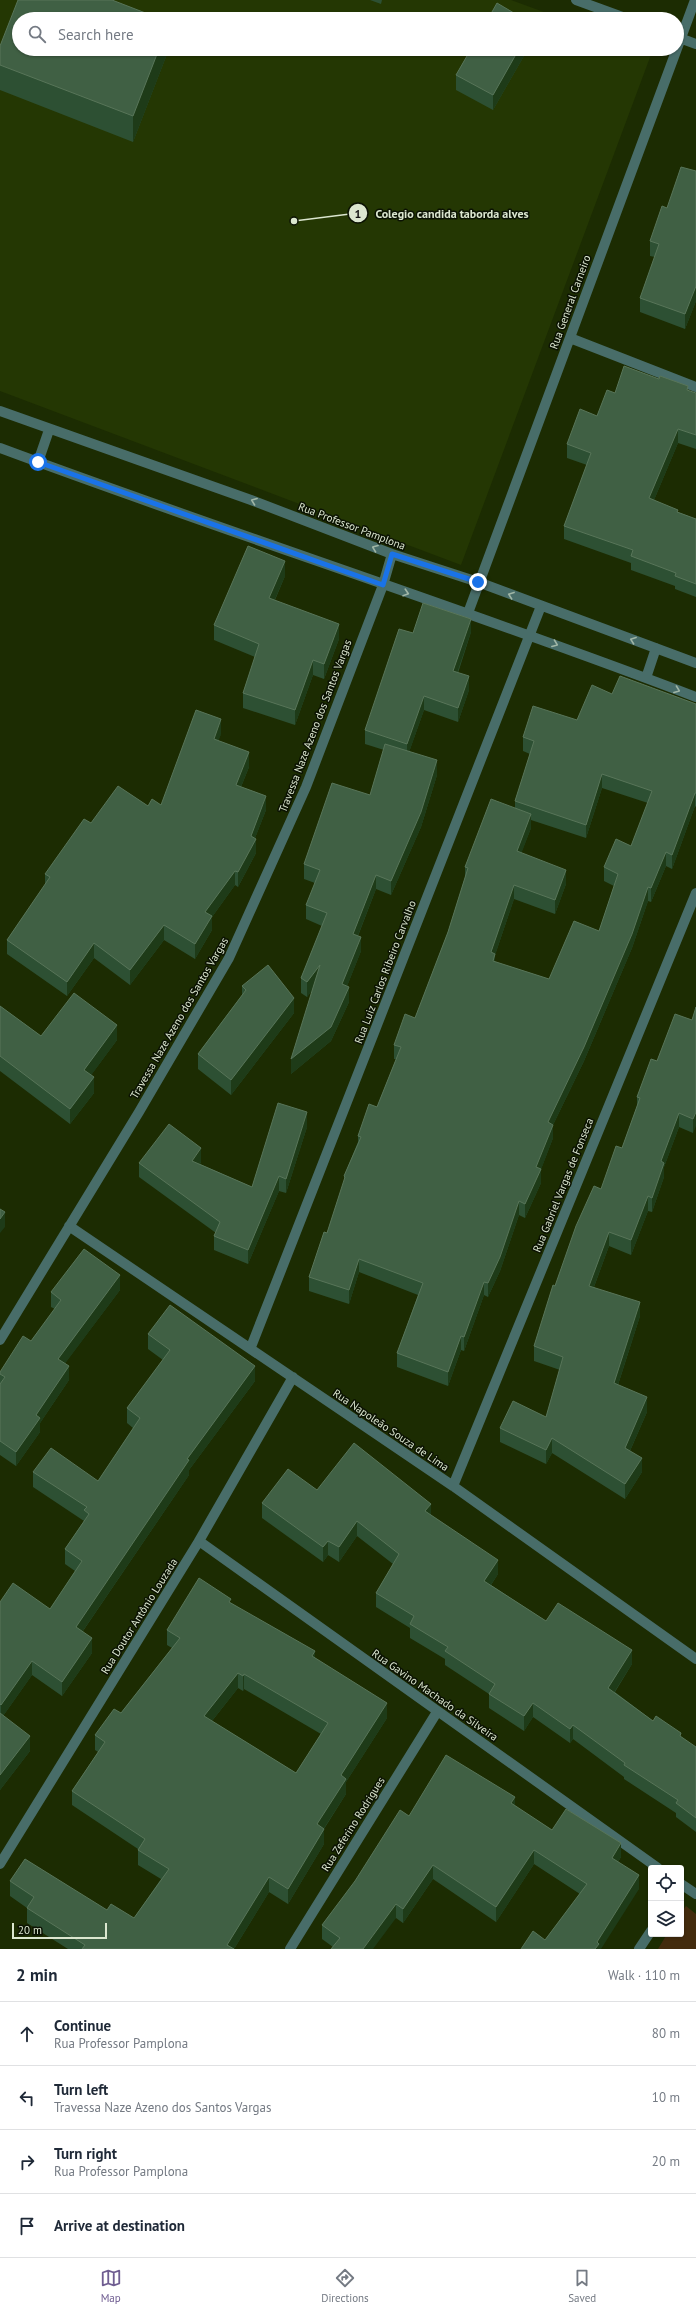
<!DOCTYPE html>
<html lang="en">
<head>
<meta charset="utf-8">
<style>
	body { margin:0; font-family:"PT Sans",sans-serif; background:#f2f2f3; color:#1f2937 }
	.controls { position:absolute; right:12px; bottom:12px; display:grid; overflow:hidden; border-radius:4px; box-shadow:0 1px 3px #0004 }
	.controls button { width:36px; height:36px; display:grid; place-items:center; padding:0; border:0; border-bottom:1px solid #e0e1e3; background:#fff; color:#1f2937; font:20px sans-serif }
	.scale { position:absolute; left:12px; bottom:10px; width:95px; box-sizing:border-box; padding-left:4px; border:2px solid #dbe6cf; border-top:0; font-size:11px; line-height:14px; white-space:nowrap; color:#dbe6cf; -webkit-text-stroke:3px #0b1203; paint-order:stroke }
	.stop { position:absolute; width:12px; height:12px; margin:-9px; border:3px solid #1a73e8; border-radius:50%; background:#fff }
	.stop.end { background:#1a73e8; border-color:#fff; box-shadow:0 1px 4px #0008 }
	.list { margin:0; padding:0; list-style:none }
	h2 { display:flex; justify-content:space-between; align-items:center; height:52px; margin:0; padding:0 16px; font-size:17px }
	h2 small { font-size:13px; font-weight:400; color:#747a83 }
	.list li { display:grid; grid-template-columns:26px 1fr auto; gap:12px; align-items:center; box-sizing:border-box; height:64px; padding:0 16px; border-top:1px solid #e0e1e3 }
	.list b { display:block; font-size:15px; white-space:nowrap }
	.list p { margin:0; font-size:13px; white-space:nowrap; color:#747a83 }
	.list em { font-size:13px; font-style:normal; color:#747a83 }
	.icon { flex:none; width:22px; height:22px; fill:none; stroke:currentColor; stroke-width:2; stroke-linecap:round; stroke-linejoin:round }
	.map { position:relative; flex:none; width:696px; height:1949px; overflow:hidden }
	.search { position:absolute; background:#fff; box-shadow:0 1px 3px #0004; left:12px; right:12px; top:12px; height:44px; display:flex; align-items:center; gap:10px; box-sizing:border-box; padding:0 14px; border-radius:22px; color:#747a83; font-size:15px }
	.sheet { height:308px; background:#fff }
	nav { display:flex; justify-content:space-around; align-items:center; box-sizing:border-box; height:56px; border-top:1px solid #e0e1e3; background:#fff; font-size:11px; color:#747a83 }
	nav a { display:grid; justify-items:center; gap:2px }
	nav .on { color:#6f5d91 }
	.map>svg:first-child { display:block }
	.built { fill:#243703 }
	.green { fill:#432b0d }
	.lines { fill:none; stroke-linecap:round; stroke-linejoin:round }
	.street { stroke:#486d69; stroke-width:10 }
	.wall { fill:#2d5033; fill-rule:evenodd }
	.shaded-wall { fill:#1e3b18 }
	.building { fill:#406044; stroke:#587559; fill-rule:evenodd }
	.oneway { stroke:#a0b6a6 }
	.route { stroke:#1a73e8; stroke-width:5 }
	.labels { text-anchor:middle; dominant-baseline:central; stroke-width:3; stroke-linejoin:round; paint-order:stroke }
	.street-label { font-size:11px; fill:#dbe6cf; stroke:#0b1203 }
	.leader { fill:none; stroke:#dbe6cf; stroke-width:1.5 }
	.callout-dot { fill:#dbe6cf; stroke:#0b1203; stroke-width:1.5 }
	.mark-label { font-size:12px; text-anchor:middle; font-weight:bold; fill:#111 }
	.callout-label { font-size:12px; text-anchor:middle; font-weight:bold; fill:#dbe6cf; stroke:#0b1203; stroke-width:3; stroke-linejoin:round; paint-order:stroke }
</style>
</head>
<body>
<div class="map">
<svg width="696" height="1949" viewBox="0 0 696 1949">
	<rect width="100%" height="100%" fill="#1c2c02"/>
	<path class="built" d="M0,0h511l52,19h-544v30h625l8,3 -191,513 -461,-174z"/>
	<path class="green" d="M686,1906l10,8v35h-38l9,-15h14v-21z"/>
	<g class="lines">
		<path class="street" d="M576,0l52,19
			M677,37l19,7
			M570,338l126,49
			M0,411l251,89 141,54 86,28 218,81
			M0,448c231,86 466,161 696,249
			M38,462l11,-32
			M468,613l227,-613
			M646,678l10,-30
			M69,1226l384,260 243,173
			M0,1340l139,-228 90,-154 77,-171 77,-202 9,-31
			M251,1347l290,-741
			M453,1486l243,-593
			M199,1541l459,327
			M0,1864l199,-323 94,-164
			M681,1884l15,10
			M290,1949l147,-237
			M639,1949l12,-18"/>
	</g>
	<path class="wall" d="M370,0h12l-1,4z
		M0,46l169,3 -36,93 -133,-52z
		M471,49h57l-35,61 -37,-20v-15z
		M696,171v130l-11,28 -45,-17v-14l15,-41 -5,-1v-15l17,-33z
		M688,391l8,2v56l-18,-6 -24,57 24,12 18,7v78l-21,-8v-3l-44,-16v-7l-67,-24v-13l23,-61 -20,-7v-14l30,-28 18,-23z
		M285,576l-10,24 64,39 -15,40 -11,-4 -18,50 -52,-17v-15l12,-36 -41,-17v-15z
		M471,632l-13,41 11,17 -11,32 -34,-12 -15,42 28,23 -16,52 -30,68 -15,-6 -18,47 3,15 -14,35 2,16 -18,39 -40,33 22,-85 -6,8 -6,-4v-15l21,-52 -16,-7v-14l9,-22 -11,-4v-15l66,-69 14,-45 -19,-6v-14l48,-97z
		M612,694l84,10v103l-1,-1 -23,63 -6,-3 -15,36 -3,-1 -16,47 -48,113 -31,64v13l-12,31v14l-16,35 -6,-3 -19,56 -12,26 -4,-2 -20,56 -3,-1 -13,36 -51,-19v-14l21,-58 -59,-23 -10,32 -40,-13v-14l18,-44 17,-50v-7l14,-34v-6l19,-29 19,-48h-2v-14l21,-27 33,-86 17,-54v-11l50,-59v-7l15,-47 -7,-3v-14l54,-17zM602,788l46,15 -17,43 -27,21v14l10,5 -15,45 -50,48 -54,-17v-7l19,-56 41,15 11,-30 -45,-31 10,-25v-8l55,18z
		M221,734l-3,6 31,27 -8,20 25,23 -11,28 1,15 -18,34 -3,-2 -23,32v13l-17,29 -31,-19 -34,45 -36,-27 -27,38 -60,-42v-14l38,-55v-11l46,-51 57,-17 13,-1z
		M242,986l52,27 -63,82 -33,-26v-15l44,-59z
		M0,1006l41,30 76,4 -26,35 3,18 -24,31 -70,-53z
		M696,1007l-3,126 -14,-6 -15,40v10l-12,35 -4,-1 -17,44 -22,-9 -15,41 46,29 -22,69 29,27 -17,39 12,21 -17,27 -73,-46 -6,11 -46,-22v-14l46,-11 14,-47 -26,-9v-15l21,-60 67,-138 15,-42v-9l20,-36 35,-41z
		M307,1127l-21,66 -7,-2 -31,73 -34,-14v-14l2,-3 -77,-56v-14l62,-1 -1,2 52,23z
		M120,1290l-55,73 4,17 -29,43v9l-24,34 -16,-11v-83l31,-31 24,-32 -4,-2v-15z
		M148,1334l107,47 -66,89v5l-106,156 9,22 -30,43 -30,-21 -29,41 27,35 -30,39v-188l50,7 25,-38 -10,-7v-15l19,-28 -51,-34v-15l65,9 35,-53 -6,-5v-15l36,-48 -15,-11z
		M317,1490l114,25 67,59 -7,11 55,36 86,43 -17,28 38,29 28,16 15,10v85l-20,-15v-4l-52,-34v-2l-51,-38 -3,4 -37,-26 -9,14 -35,-23v-14l-44,-29v-6l-35,-21v-10l-34,-21v-14l17,-29 -36,-28 -18,26 -11,-7 -5,7 -61,-44v-15z
		M231,1603l84,55 72,60 -41,64v12l-22,35v15l-36,60 -19,-12 -35,57h-166l-41,-26v-15l-17,-12v-15l97,29 27,8 27,-39 -23,-14v-16l-66,-44v-14l26,-39 -3,-2v-15l26,-22 51,-65 -5,-3v-15zM238,1688l5,3 1,-2 77,45 -25,39 -84,-52z
		M515,1806l37,24 69,27 -3,5 21,27 -94,51 35,-46 -46,-30 -38,58 -63,-43 -30,44 -7,-5 -63,29 -11,-8v-14l87,-109z"/>
	<path class="shaded-wall" d="M159,49h10l-36,93v-26z
		M519,49h9l-35,61v-15z
		M696,286v15l-11,28v-15z
		M678,429v14l-29,69v-14z
		M285,561v15l-16,37v-15z
		M471,619v13l-18,53v-14z
		M339,624v15l-15,40v-15z
		M313,660v15l-18,50v-15z
		M469,676v14l-11,32v-14z
		M424,696v14l-17,48v-14z
		M221,719v15l-7,19v-14z
		M249,752v15l-13,32v-14z
		M437,760v15l-16,52 -30,68v-14z
		M602,774v14l-16,50v-13z
		M695,793v13l-23,63v-14z
		M266,796v14l-14,36 4,-7v14l-18,34v-15z
		M531,814v14l-14,37v-14z
		M666,852v14l-15,36v-14z
		M566,870v14l-11,30v-14z
		M235,871v14l-23,32v13l-17,29v-15l10,-32z
		M376,875v14l-23,59v-14z
		M514,885v14l-19,56v13l-2,7 -2,-23z
		M648,887v14l-16,47 -48,113 -31,64v13l-14,37 2,-6v14l-16,35v-14l23,-82z
		M164,925v15l-34,45v-15z
		M361,937v14l-19,48v-15z
		M94,943v15l-27,38v-14z
		M320,965v15l-13,17v-15z
		M349,987v15l-18,39 -40,33v-15z
		M294,998v15l-63,82v-15z
		M117,1025v15l-33,45v-15z
		M94,1077v16l-24,31v-15z
		M307,1112v15l-21,66v-14z
		M696,1112v14l-3,7v-14z
		M679,1113v14l-15,40v10l-12,35v-14l9,-37z
		M201,1148v14l-9,13v-14z
		M279,1176v15l-31,73v-14z
		M648,1196v15l-17,44v-15z
		M519,1201v14l-19,56 -12,26v-14z
		M5,1212v15l-5,6v-14z
		M609,1232v14l-20,54v-14z
		M359,1259v13l-10,32v-14z
		M120,1275v15l-62,83v-14z
		M484,1282v13l-20,56v-14z
		M640,1302v14l-26,81v-14z
		M461,1336v14l-13,36v-14z
		M69,1366v14l-29,43v9l-24,34v-14l20,-37z
		M255,1366v15l-66,89v5l-113,166v-14l111,-168z
		M647,1397v15l-22,50v-14z
		M552,1438v15l-6,11v-14z
		M642,1458v14l-17,27v-15z
		M431,1504v14l-6,-7z
		M357,1521v15l-18,26v-15z
		M328,1541v14l-5,7v-15z
		M498,1560v14l-14,21v-14z
		M92,1638v15l-30,43v-14z
		M632,1650v14l-24,38v-14z
		M315,1651v15l-3,-10z
		M32,1661v14l-31,44v-14z
		M238,1673v15l-34,43v-15z
		M244,1674v15l-1,2v-15z
		M387,1703v15l-41,64v12l-29,45v-15l24,-49z
		M533,1703v14l-9,14v-15z
		M573,1725v14l-3,4v-14z
		M30,1736v15l-30,39v-15z
		M515,1797v14l-4,-8z
		M324,1829v15l-36,60v-15z
		M621,1843v14l-9,15v-14z
		M534,1850v14l-38,58v-15z
		M433,1865v14l-30,44v-14z
		M639,1875v14l-38,60h-6l2,-7z
		M269,1877v15l-35,57 -7,-4z
		M396,1904v14l-23,31h-10z"/>
	<path class="building" d="M18,0h94l49,19h-142v30h140l-26,67 -133,-51v-19z
		M497,3l27,16h-36z
		M471,49h48l-26,46 -37,-20z
		M681,167l15,4v115l-11,28 -45,-16 19,-54 -9,-3 12,-35 5,2z
		M624,366l35,13 1,-3 28,10 -1,4 9,3v42l-18,-6 -29,69 29,12 -1,2 19,7v65l-21,-8 1,-3 -45,-17 2,-6 -69,-24 27,-73 -24,-9 13,-35 17,7 10,-26 8,3z
		M248,546l37,15 -16,37 70,26 -15,40 -11,-4 -18,50 -52,-17 16,-49 -45,-19z
		M423,603l48,16 -18,52 16,5 -11,32 -34,-12 -17,48 -42,-14 34,-101 14,4z
		M620,676l76,28v89h-1l-23,62 -6,-3 -15,36 -3,-1 -16,47 -48,113 -36,75 5,3 -17,42 5,2 -16,35 -6,-3 -19,56 -12,26 -4,-1 -20,55 -3,-1 -13,36 -51,-19 26,-70 -64,-24 -10,31 -40,-13 15,-45 3,1 18,-56 -1,-1 17,-39 -3,-1 11,-32 8,3 24,-60 -7,-2 11,-31 10,4 33,-86 20,-64 -3,-1 26,-68 40,15 -14,37 49,19 -11,30 -41,-15 -23,67 4,2 -2,7 56,18 25,-58 25,10 19,-57 -14,-7 12,-28 15,7 21,-55 -50,-17 -16,51 -71,-24 19,-60 -11,-4 10,-31 44,14 15,-35 20,9z
		M196,710l25,9 -7,20 35,13 -13,33 30,11 -15,40 5,3 -18,33 -3,-1 -30,41 7,4 -17,28 -31,-19 -34,45 -36,-27 -27,39 -60,-42 43,-63 -5,-3 39,-55 7,4 27,-37 30,20 4,-7 9,6z
		M385,744l52,16 -16,52 -30,69 -15,-6 -23,59 8,3 -19,47 7,3 -18,40 -40,32 29,-94 -13,17 -6,-4 26,-65 -21,-8 14,-35 -16,-6 28,-81 38,12z
		M268,965l26,33 -63,82 -33,-26 48,-64 -4,-4z
		M74,993l43,32 -33,45 10,7 -24,32 -70,-53v-50l41,30z
		M696,1007v105l-3,7 -14,-6 -18,48 3,2 -12,35 -4,-2 -17,44 -22,-8 -20,54 51,16 -26,81 33,14 -22,51 17,10 -17,26 -73,-46 -6,12 -46,-22 13,-27 33,16 17,-60 -29,-11 19,-61 2,1 21,-60 18,-40 7,3 15,-43 6,2 18,-50 -3,-1 14,-38 6,2 18,-47 17,6z
		M278,1103l29,9 -21,67 -7,-3 -31,74 -34,-14 6,-14 -81,-59 30,-39 32,24 -9,13 60,26z
		M0,1209l5,3 -5,7z
		M84,1249l36,26 -62,84 11,7 -33,49 4,3 -24,34 -16,-11v-57l5,-7 -5,-3v-2l23,-36 8,5 30,-41 -10,-8z
		M170,1305l85,61 -68,93 2,1 -113,167 16,11 -30,44 -30,-21 -31,44 -1,-1v-102l13,-19 37,26 32,-48 -17,-12 24,-35 -5,-4 3,-3 -54,-35 18,-24 47,33 42,-63 -13,-10 43,-58 -22,-16z
		M354,1443l77,61 -6,7 73,49 -14,21 62,40 12,-18 74,47 -24,38 45,33 3,-5 25,17 -1,3 16,11v71l-20,-15 2,-3 -54,-35 1,-2 -52,-38 -3,4 -37,-26 -9,13 -35,-22 6,-10 -50,-33 3,-4 -38,-23 4,-8 -38,-23 23,-39 -42,-33 -18,26 -11,-6 -5,6 -61,-44 26,-34 29,21z
		M199,1578l32,21 -2,3 86,49 -3,5 75,47 -46,72 5,4 -29,45 7,5 -36,60 -19,-12 -42,68 7,4h-152l3,-4 -58,-37 7,-11 -24,-16 15,-22 82,51 4,-6 23,14 35,-49 -31,-19 7,-11 -73,-48 33,-49 -10,-7 19,-26 7,4 59,-75 -13,-8zM238,1673l5,3 1,-2 84,49 -32,50 -92,-57z
		M0,1713l30,23 -30,39z
		M446,1755l69,42 -4,6 41,27 14,-21 55,34 -9,15 27,17 -42,67 2,2 -4,5h-74l12,-18 12,9 42,-56 -53,-34 -38,57 -63,-42 -30,44 -7,-5 -33,45h-32l9,-11 -18,-13 33,-44 45,-71 9,6z"/>
	<defs><path id="oneway-chevron" d="M-2-3.5L2.5 0L-2 3.5" fill="none" stroke-width="1.6" stroke-linecap="round" stroke-linejoin="round"/></defs>
	<g class="oneway">
		<use href="#oneway-chevron" transform="translate(254 501) rotate(-159)"/>
		<use href="#oneway-chevron" transform="translate(375 548) rotate(-159)"/>
		<use href="#oneway-chevron" transform="translate(406 593) rotate(18)"/>
		<use href="#oneway-chevron" transform="translate(511 595) rotate(-160)"/>
		<use href="#oneway-chevron" transform="translate(633 640) rotate(-160)"/>
		<use href="#oneway-chevron" transform="translate(555 644) rotate(21)"/>
		<use href="#oneway-chevron" transform="translate(677 690) rotate(21)"/>
	</g>
	<g class="lines">
		<path class="route" d="M38,462l345,123 9,-31 86,28"/>
	</g>
	<g class="labels">
		<g class="street-label">
			<text transform="translate(570 302) rotate(-70)">Rua General Carneiro</text>
			<text transform="translate(352 526) rotate(21)">Rua Professor Pamplona</text>
			<text transform="translate(315 726) rotate(-69)">Travessa Naze Azeno dos Santos Vargas</text>
			<text transform="translate(385 972) rotate(-69)">Rua Luiz Carlos Ribeiro Carvalho</text>
			<text transform="translate(179 1018) rotate(-60)">Travessa Naze Azeno dos Santos Vargas</text>
			<text transform="translate(563 1185) rotate(-68)">Rua Gabriel Vargas de Fonseca</text>
			<text transform="translate(391 1430) rotate(34)">Rua Napoleão Souza de Lima</text>
			<text transform="translate(139 1616) rotate(-58)">Rua Doutor Antônio Louzada</text>
			<text transform="translate(435 1695) rotate(35)">Rua Gavino Machado da Silveira</text>
			<text transform="translate(353 1824) rotate(-58)">Rua Zeferino Rodrigues</text>
		</g>
	</g>
	<path class="leader" d="M294 221L358 213"/>
	<g class="callout-dot">
		<circle cx="294" cy="221" r="4"/>
		<circle cx="358" cy="213" r="10"/>
	</g>
	<g class="mark-label">
		<text x="358" y="218">1</text>
	</g>
	<g class="callout-label">
		<text x="452" y="218">Colegio candida taborda alves</text>
	</g>
</svg>
<div class="controls">
<button><svg class="icon" aria-label="locate" viewBox="0 0 24 24"><circle cx="12" cy="12" r="6"/><path d="M12 2v4M12 18v4M2 12h4M18 12h4"/></svg></button>
<button><svg class="icon" aria-label="layers" viewBox="0 0 24 24"><path d="M12 4l9 5-9 5-9-5zM3 14l9 5 9-5"/></svg></button>
</div>
<div class="scale">20 m</div>
<div class="stop" style="left:38px;top:462px"></div>
<div class="stop end" style="left:478px;top:582px"></div>
<div class="search"><svg class="icon" aria-label="search" viewBox="0 0 24 24"><circle cx="10" cy="10" r="6"/><path d="M15 15l6 6"/></svg>Search here</div>
</div>
<section class="sheet">
<h2>2 min<small>Walk · 110 m</small></h2>
<ul class="list">
<li><svg class="icon" aria-label="ahead" viewBox="0 0 24 24"><path d="M12 20V5M6 11l6-6 6 6"/></svg><div><b>Continue</b><p>Rua Professor Pamplona</p></div><em>80 m</em></li>
<li><svg class="icon" aria-label="left" viewBox="0 0 24 24"><path d="M17 20v-9H6M10 6l-5 5 5 5"/></svg><div><b>Turn left</b><p>Travessa Naze Azeno dos Santos Vargas</p></div><em>10 m</em></li>
<li><svg class="icon" aria-label="right" viewBox="0 0 24 24"><path d="M7 20v-9h11M14 6l5 5-5 5"/></svg><div><b>Turn right</b><p>Rua Professor Pamplona</p></div><em>20 m</em></li>
<li><svg class="icon" aria-label="arrive" viewBox="0 0 24 24"><path d="M6 21V4h12l-3 4 3 4H6"/></svg><div><b>Arrive at destination</b></div></li>
</ul>
</section>
<nav>
<a class="on"><svg class="icon" aria-label="map" viewBox="0 0 24 24"><path d="M3 6l6-2 6 2 6-2v14l-6 2-6-2-6 2zM9 4v14M15 6v14"/></svg>Map</a>
<a><svg class="icon" aria-label="directions" viewBox="0 0 24 24"><path d="M12 3l9 9-9 9-9-9zM9 14v-3h6M13 9l2 2-2 2"/></svg>Directions</a>
<a><svg class="icon" aria-label="saved" viewBox="0 0 24 24"><path d="M7 4h10v16l-5-4-5 4z"/></svg>Saved</a>
</nav>
</body>
</html>
